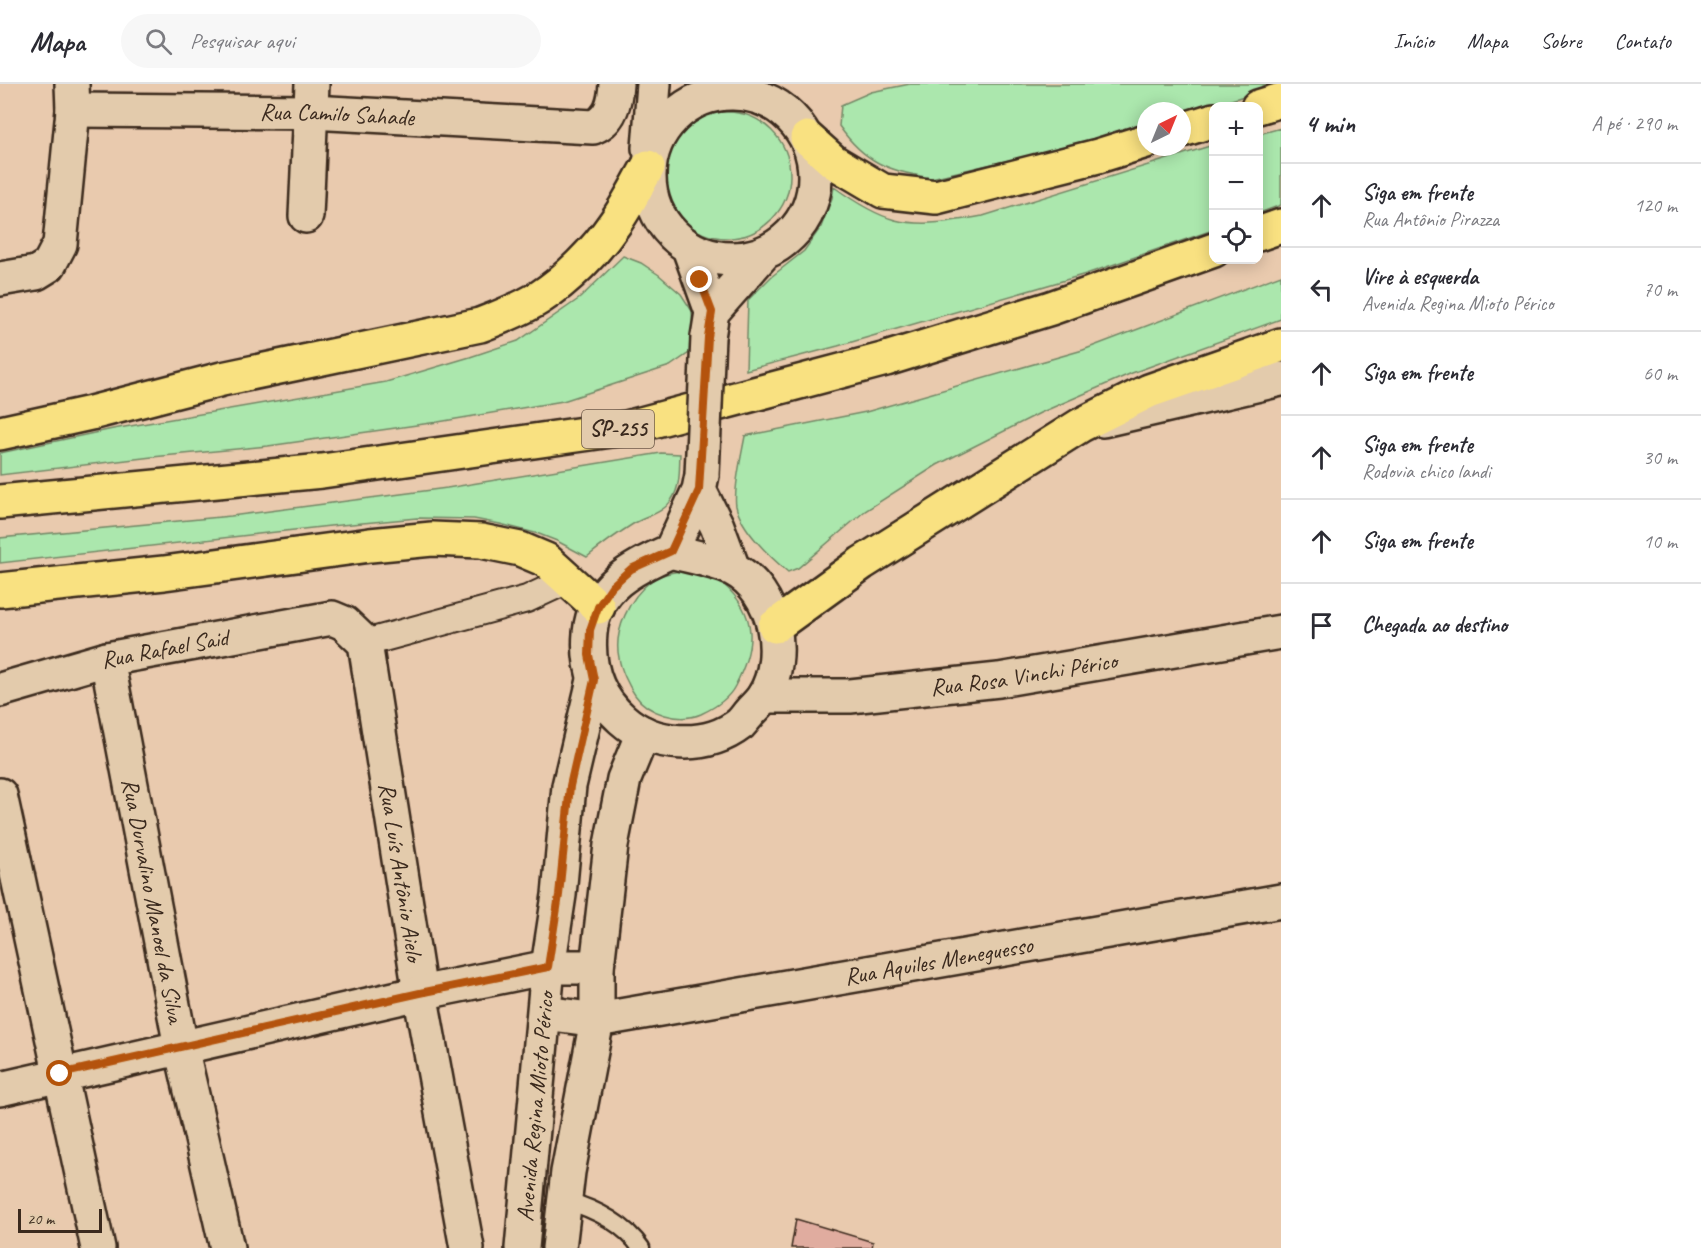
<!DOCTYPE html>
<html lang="pt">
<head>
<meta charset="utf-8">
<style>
	body { margin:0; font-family:Caveat,sans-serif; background:#f7f7f7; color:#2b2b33 }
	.controls { position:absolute; right:18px; top:18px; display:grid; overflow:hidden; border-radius:12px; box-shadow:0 3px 15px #0003 }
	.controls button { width:54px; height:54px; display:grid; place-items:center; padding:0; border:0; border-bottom:2px solid #e1e1e2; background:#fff; color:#2b2b33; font:30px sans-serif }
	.compass { position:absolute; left:1137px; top:18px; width:54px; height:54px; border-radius:50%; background:#fff; box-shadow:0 3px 15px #0003; rotate:43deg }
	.scale { position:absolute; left:18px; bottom:15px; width:84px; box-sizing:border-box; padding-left:6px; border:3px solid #3b2a1e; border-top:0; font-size:16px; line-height:21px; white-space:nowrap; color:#3b2a1e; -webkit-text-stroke:4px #e3cbac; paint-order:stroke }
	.stop { position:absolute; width:18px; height:18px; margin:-14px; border:4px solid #b45309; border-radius:50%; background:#fff }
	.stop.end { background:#b45309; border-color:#fff; box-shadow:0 2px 6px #0008 }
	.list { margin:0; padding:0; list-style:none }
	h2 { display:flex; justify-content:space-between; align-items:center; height:78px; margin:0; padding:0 24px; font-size:26px }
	h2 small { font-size:20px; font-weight:400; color:#7c7c81 }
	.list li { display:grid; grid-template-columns:39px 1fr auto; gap:18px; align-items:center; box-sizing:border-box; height:84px; padding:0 24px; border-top:2px solid #e1e1e2 }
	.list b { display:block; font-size:22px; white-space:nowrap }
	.list p { margin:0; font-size:20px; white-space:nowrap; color:#7c7c81 }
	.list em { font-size:20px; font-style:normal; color:#7c7c81 }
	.icon { flex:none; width:33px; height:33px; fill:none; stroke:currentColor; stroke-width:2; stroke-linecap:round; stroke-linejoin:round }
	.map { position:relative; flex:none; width:1281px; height:1164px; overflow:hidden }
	header { display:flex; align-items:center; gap:36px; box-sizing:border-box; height:84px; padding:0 30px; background:#fff; border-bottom:2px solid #e1e1e2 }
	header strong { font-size:28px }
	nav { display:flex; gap:33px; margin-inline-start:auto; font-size:21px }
	.search { width:420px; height:54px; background:#f7f7f7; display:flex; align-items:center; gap:15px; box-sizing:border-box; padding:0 21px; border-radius:33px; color:#7c7c81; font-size:22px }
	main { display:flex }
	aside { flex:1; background:#fff }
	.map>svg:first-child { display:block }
	.green { fill:#abe7ad; stroke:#738866; stroke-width:1.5 }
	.building { fill:#e0ac9f; stroke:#3b2a1e; stroke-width:1.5 }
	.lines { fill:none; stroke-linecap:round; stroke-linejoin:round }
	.service-casing { stroke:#3b2a1e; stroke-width:21 }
	.pedestrian-casing { stroke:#3b2a1e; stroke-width:30 }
	.minor-casing { stroke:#3b2a1e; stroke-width:38 }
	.tertiary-casing { stroke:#3b2a1e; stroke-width:38 }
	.secondary-casing { stroke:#3b2a1e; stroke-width:38 }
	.trunk-casing { stroke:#3b2a1e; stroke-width:38 }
	.service { stroke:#e3cbac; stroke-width:16 }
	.pedestrian { stroke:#e3cbac; stroke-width:26 }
	.minor { stroke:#e3cbac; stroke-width:33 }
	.tertiary { stroke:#e3cbac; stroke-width:33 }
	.secondary { stroke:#e3cbac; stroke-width:33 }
	.trunk { stroke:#f9e181; stroke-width:33 }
	.secondary-bridge-casing { stroke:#3b2a1e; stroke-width:38; stroke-linecap:butt }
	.secondary-bridge { stroke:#e3cbac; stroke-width:33 }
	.route { stroke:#b45309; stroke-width:8 }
	.labels { text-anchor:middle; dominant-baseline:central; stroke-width:4.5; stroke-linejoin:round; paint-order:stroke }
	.shield { fill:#e3cbac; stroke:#6d5a49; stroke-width:1.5 }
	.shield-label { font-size:22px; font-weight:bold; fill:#3b2a1e }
	.street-label { font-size:24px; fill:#3b2a1e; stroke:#e3cbac }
</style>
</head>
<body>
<header>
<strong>Mapa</strong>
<div class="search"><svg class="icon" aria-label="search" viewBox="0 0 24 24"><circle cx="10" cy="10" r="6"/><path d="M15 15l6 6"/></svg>Pesquisar aqui</div>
<nav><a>Início</a><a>Mapa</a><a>Sobre</a><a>Contato</a></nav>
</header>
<main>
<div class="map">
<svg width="1281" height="1164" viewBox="0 0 1281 1164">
	<rect width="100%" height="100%" fill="#e9caae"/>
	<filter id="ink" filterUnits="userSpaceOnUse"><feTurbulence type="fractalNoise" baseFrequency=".0167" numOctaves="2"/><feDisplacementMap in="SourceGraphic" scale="12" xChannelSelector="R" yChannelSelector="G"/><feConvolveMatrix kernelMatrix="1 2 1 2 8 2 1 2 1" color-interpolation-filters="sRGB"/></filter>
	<g filter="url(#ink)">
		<path class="green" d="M910,0h371l-99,32v-5h-36v16l-19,6 -196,45c-42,-7 -66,-15 -92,-52l2,-21 30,-13z
			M664 91a63 63 0 1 1 126 0a63 63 0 1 1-126 0Z
			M1281,44v77l-22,8v-79z
			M1213,61v85l-127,44 -248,72 -92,24 2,-70 23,-23 33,-26 17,-24 11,-29 2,-11c18,13 39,27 61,33 28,7 60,1 88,-4z
			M623,172l18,7 18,12 22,19 11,17 1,28 -4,14 -19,13 -107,35 -125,21 -170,24 -116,11 -152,18v-22l113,-24 273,-47 84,-25 48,-16 62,-43z
			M1281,191v44l-149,54 -92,40 -103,52 -72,46 -67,57 -10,4c-18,-15 -47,-43 -52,-66 -3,-16 6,-53 9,-70l121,-24 217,-62z
			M661,369l19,1c-1,15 1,31 -8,45 -8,14 -25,17 -39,25 -16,10 -31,21 -46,33l-30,-16 -18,-7 -39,-10 -26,-5 -57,-1 -87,8 -330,37v-25l231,-22 216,-28z
			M694,486c9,4 22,8 29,14 36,31 32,64 12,102 -7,14 -21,22 -34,28 -21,9 -53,0 -66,-19 -7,-10 -14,-25 -16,-37 -6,-27 11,-61 32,-77 13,-9 29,-10 43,-11z"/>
		<path class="building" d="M796,1135l77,23 -1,6h-81z"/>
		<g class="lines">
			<defs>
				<path id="service" d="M564,1116c28,8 60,23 77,48"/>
				<path id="pedestrian" d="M365,559l162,-44 43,-20"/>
				<g id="minor">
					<path id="s1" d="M73,26l238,2 282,15c18,-7 22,-25 23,-43"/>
					<path d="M306,132l6,-132"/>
					<path d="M0,195l36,-6 13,-8 11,-21 13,-134 -1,-26"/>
					<path d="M1103,336l178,-41"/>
					<path id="s2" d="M107,575l74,388 46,201"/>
					<path id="s3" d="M0,606l107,-31 225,-41 12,5 21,20 55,350 47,255"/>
					<path id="s4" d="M764,612h86l149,-16 282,-48"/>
					<path d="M0,711l98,453"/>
					<path d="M0,1005l420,-96 128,-26h49"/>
				</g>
				<g id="tertiary">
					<path id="s5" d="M545,929l52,7 684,-119"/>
					<path id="s6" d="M522,1164l26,-281 11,-72 10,-109 25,-106"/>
					<path d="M559,1164l9,-76 29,-152v-53l14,-122 13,-66 19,-46"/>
				</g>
				<path id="secondary" d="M649 92a83 83 0 1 1 166 0a83 83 0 1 1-166 0Z
					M649,64l5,-64
					M689,164l23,64
					M708,253l4,-25 51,-58
					M699,406l18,36 16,43
					M671,467c18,5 46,10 62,18 43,22 55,88 31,127 -3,5 -8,10 -12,14 -4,4 -8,10 -12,14 -34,26 -87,23 -118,-5 -25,-22 -35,-53 -32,-86 4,-46 44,-66 81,-82z
					M671,467l28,-61 3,-15"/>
				<path id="trunk" d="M1258,23l23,-7
					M1182,46l32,-10
					M807,54l27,24 49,29 53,6 162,-41 48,-15
					M1258,150l23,-8
					M0,349l91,-20 131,-34 258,-54c20,-8 40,-15 59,-27 28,-18 57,-47 76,-75 12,-17 22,-37 33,-56
					M0,418l322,-31 304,-43 260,-69 165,-51 163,-58
					M0,506l164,-17 206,-28 62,-6 49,2 39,8 26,11 52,47
					M775,542l87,-63 219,-138 68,-34 132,-46"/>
			</defs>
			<use href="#service" class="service-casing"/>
			<use href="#pedestrian" class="pedestrian-casing"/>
			<use href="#minor" class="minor-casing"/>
			<use href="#tertiary" class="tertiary-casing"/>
			<use href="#secondary" class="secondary-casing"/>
			<use href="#trunk" class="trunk-casing"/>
			<use href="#service" class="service"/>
			<use href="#pedestrian" class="pedestrian"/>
			<use href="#minor" class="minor"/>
			<use href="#tertiary" class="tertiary"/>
			<use href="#secondary" class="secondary"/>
			<use href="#trunk" class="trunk"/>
			<defs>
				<path id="secondary-bridge" d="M702,391l6,-138"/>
			</defs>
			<use href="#secondary-bridge" class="secondary-bridge-casing"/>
			<use href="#secondary-bridge" class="secondary-bridge"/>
		</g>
	</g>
	<g class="lines" filter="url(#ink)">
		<path class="route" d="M60,990l360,-81 128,-26 11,-72 11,-109 24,-106 -5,-25 1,-25 8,-23 14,-21 19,-17 40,-18 28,-61 9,-153 4,-25 -12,-32"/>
	</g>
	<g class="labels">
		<rect class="shield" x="582" y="326" width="72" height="38" rx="4.5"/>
		<g class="shield-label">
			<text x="618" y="345">SP-255</text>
		</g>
		<g class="street-label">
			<text stroke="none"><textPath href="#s1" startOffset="264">Rua Camilo Sahade</textPath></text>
			<text stroke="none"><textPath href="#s3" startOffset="170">Rua Rafael Said</textPath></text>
			<text stroke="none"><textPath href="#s4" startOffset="261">Rua Rosa Vinchi Périco</textPath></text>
			<text stroke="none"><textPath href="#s3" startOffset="614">Rua Luís Antônio Aielo</textPath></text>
			<text stroke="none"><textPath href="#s2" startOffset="246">Rua Durvalino Manoel da Silva</textPath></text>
			<text stroke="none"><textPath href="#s5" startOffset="399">Rua Aquiles Meneguesso</textPath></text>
			<text stroke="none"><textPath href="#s6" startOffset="142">Avenida Regina Mioto Périco</textPath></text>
		</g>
	</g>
</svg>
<div class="controls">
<button>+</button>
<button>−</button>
<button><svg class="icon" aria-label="locate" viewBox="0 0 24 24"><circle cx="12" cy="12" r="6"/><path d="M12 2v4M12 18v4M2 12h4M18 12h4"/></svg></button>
</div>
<svg class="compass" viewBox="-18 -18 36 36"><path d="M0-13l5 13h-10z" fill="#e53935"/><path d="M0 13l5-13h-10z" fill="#7c7c81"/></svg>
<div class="scale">20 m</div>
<div class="stop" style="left:60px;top:990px"></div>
<div class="stop end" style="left:700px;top:196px"></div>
</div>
<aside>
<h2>4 min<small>A pé · 290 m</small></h2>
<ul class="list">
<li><svg class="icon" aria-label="ahead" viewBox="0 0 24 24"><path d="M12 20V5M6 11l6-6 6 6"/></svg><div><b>Siga em frente</b><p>Rua Antônio Pirazza</p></div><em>120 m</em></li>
<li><svg class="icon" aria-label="left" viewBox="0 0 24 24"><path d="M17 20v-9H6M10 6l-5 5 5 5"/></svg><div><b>Vire à esquerda</b><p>Avenida Regina Mioto Périco</p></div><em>70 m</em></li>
<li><svg class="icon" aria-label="ahead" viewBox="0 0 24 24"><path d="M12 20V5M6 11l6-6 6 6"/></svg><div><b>Siga em frente</b></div><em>60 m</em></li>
<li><svg class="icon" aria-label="ahead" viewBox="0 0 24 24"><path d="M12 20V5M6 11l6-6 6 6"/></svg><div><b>Siga em frente</b><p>Rodovia chico landi</p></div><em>30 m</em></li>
<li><svg class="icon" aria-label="ahead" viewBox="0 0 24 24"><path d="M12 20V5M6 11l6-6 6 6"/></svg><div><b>Siga em frente</b></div><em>10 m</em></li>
<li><svg class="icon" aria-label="arrive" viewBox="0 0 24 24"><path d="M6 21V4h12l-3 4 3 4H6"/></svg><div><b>Chegada ao destino</b></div></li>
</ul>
</aside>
</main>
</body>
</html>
